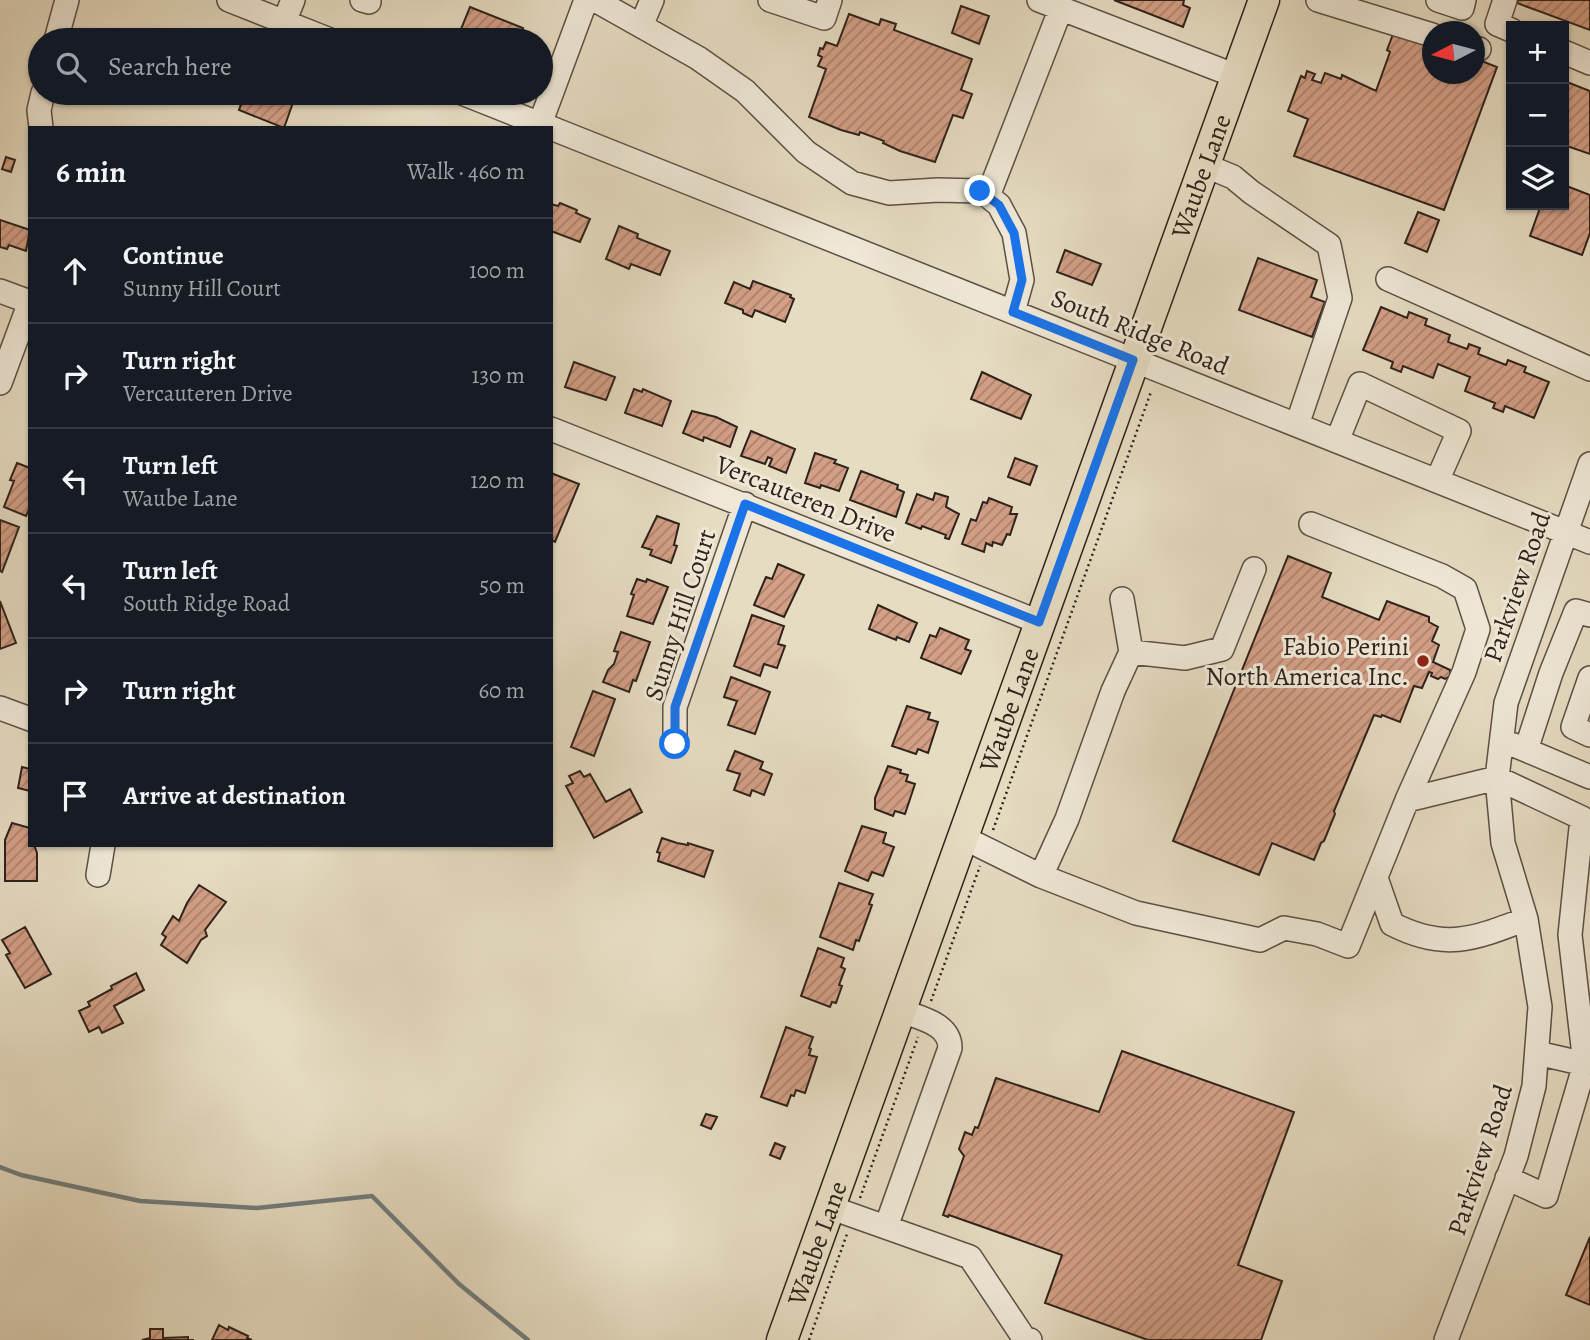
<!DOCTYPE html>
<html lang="en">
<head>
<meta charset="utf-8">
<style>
	body { margin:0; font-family:Alegreya,serif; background:#242831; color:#f1f3f6 }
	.controls { position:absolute; right:21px; top:21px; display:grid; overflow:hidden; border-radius:0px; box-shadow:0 2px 5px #0004 }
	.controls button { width:63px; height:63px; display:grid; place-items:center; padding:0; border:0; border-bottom:2px solid #363941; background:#171b24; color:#f1f3f6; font:35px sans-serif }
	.compass { position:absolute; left:1422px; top:21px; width:63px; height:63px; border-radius:50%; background:#171b24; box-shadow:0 2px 5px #0004; rotate:264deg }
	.stop { position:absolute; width:21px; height:21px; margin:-16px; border:5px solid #1a73e8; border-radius:50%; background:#fff }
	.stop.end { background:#1a73e8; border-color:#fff; box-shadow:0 2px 7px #0008 }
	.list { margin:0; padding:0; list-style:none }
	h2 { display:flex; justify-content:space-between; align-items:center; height:91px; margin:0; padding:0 28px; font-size:30px }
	h2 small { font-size:23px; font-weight:400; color:#9ea1a6 }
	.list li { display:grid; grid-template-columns:46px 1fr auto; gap:21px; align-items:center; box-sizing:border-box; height:105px; padding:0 28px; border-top:2px solid #363941 }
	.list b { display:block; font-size:26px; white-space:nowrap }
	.list p { margin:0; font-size:23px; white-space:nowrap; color:#9ea1a6 }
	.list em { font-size:23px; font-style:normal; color:#9ea1a6 }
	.icon { flex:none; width:38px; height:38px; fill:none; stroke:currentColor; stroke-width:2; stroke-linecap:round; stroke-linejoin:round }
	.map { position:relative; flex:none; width:1590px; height:1340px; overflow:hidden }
	.search { position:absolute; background:#171b24; box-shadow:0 2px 5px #0004; left:28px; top:28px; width:525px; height:77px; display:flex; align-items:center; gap:18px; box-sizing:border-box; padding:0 24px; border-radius:38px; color:#9ea1a6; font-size:26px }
	.panel { position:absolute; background:#171b24; box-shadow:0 2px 5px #0004; left:28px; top:126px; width:525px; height:721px; border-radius:0px }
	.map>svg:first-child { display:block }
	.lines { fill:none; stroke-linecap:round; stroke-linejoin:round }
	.stream { stroke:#707d7d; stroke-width:4.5 }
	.building { fill:url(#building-hatch); stroke:#2e221b; stroke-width:2 }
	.minor-casing { stroke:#5c5045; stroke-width:26 }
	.major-casing { stroke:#2e221b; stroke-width:33 }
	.path { stroke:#2e221b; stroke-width:2.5; stroke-dasharray:2 3.5; stroke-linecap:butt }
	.minor { stroke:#efe8d7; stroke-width:23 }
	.major { stroke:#e6dcc2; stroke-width:30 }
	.route { stroke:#1a73e8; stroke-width:9 }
	.poi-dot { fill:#8f2418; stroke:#efe8d7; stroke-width:2.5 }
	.labels { text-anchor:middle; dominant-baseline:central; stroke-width:6; stroke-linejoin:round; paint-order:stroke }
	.street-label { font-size:26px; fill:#2e221b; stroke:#efe8d7 }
	.poi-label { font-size:26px; fill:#2e221b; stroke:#efe8d7; text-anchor:end }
</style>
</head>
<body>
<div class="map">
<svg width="1590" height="1340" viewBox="0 0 1590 1340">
	<defs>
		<pattern id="building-hatch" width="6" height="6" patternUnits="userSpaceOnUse" patternTransform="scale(1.75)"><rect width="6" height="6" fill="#d39f86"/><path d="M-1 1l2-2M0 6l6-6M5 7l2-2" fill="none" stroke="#ac816d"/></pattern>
	</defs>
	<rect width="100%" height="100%" fill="#e6dcc2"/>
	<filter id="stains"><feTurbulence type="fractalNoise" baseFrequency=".00286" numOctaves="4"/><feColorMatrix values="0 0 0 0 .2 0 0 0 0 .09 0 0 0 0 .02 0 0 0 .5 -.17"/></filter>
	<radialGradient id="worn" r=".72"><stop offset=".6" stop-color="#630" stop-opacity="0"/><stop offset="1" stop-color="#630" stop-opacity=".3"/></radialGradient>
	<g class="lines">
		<path class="stream" d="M0,1167l21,8 119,26 117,7 115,-12 87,88 69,56"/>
	</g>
	<path class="building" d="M1114,0h70l-1,5 7,3 -7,19z
		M1518,0h72v30l-73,-27z
		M961,6l28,10 -10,28 -27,-11z
		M470,7l53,21 -5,12h-43l-16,-6z
		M849,14l30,11 2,-6 15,5 -2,6 78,29 -11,31 11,4 -9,24 -10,-3 -18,47 -35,-11 -17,-8 1,-2 -24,-9 -1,3 -18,-5 -32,-13 17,-48 -8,-3 4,-9 -4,-2 2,-7 3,1 3,-7 11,4z
		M1395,29l37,14v31h42v-16l23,9 -53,143 -150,-54 14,-37 -20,-8 13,-35 4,2 2,-7 8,3 -3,6 9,3 4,-10 16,6 1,-4 34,16 14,-39 -3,-2z
		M1567,82l23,9v63l-26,-9v-55z
		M88,93h22l-1,3 -4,-1 -2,5 -16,-5z
		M245,93h38l12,4 -11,31 -45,-18z
		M6,157l9,3 -4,12 -9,-3z
		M1564,185l26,10v38l-8,22 -52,-19 11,-31h23z
		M560,203l17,7 -1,3 14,6 -10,23 -29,-11v-27l7,2z
		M1418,212l21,8 -12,32 -22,-9z
		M0,220l30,10 -4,21 -17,-6 -2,4 -7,-2z
		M619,226l19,8 -1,4 33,13 -10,24 -29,-11 -2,5 -23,-10z
		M1065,250l36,14 -9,21 -35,-13z
		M1258,258l59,22 -6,17 14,5 -13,35 -73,-27z
		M753,281l38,14 -1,2 4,2 -9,23 -30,-12 -3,7 -9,-4v-3l-18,-7 9,-21 16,7z
		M1381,307l26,11 2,-6 18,7 -2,6 25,10 -2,7 19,7 2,-5 11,4 -2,6 28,11 2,-5 18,7 -2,5 25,10 -15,36 -29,-12 -2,6 -10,-4 2,-5 -30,-12 5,-14 -32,-13 -5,14 -30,-12 -2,6 -10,-4 2,-6 -30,-12z
		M574,362l41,15 -9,23 -41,-13z
		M982,372l49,23 -10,24 -50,-20z
		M634,389l8,3 1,-3 28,12 -9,25 -37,-13z
		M692,411l24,6 21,10 -7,20 -26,-10 -1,4 -20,-8z
		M751,431l44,18 -9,24 -17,-7 3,-7 -4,-2 -3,7 -24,-8z
		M815,453l21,7 -2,3 14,5 -9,23 -18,-6 -1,3 -15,-5z
		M1015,458l22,8 -7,19 -22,-8z
		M17,463l13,5v39l-4,9 -22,-9 10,-26 -4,-1z
		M861,471l37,14 -1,4 7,3 -8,25 -46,-17z
		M551,473l28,11 -24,58 -4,-2z
		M935,493l13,4 -2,10 13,7 -10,25 -4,-1 1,-3 -24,-9 -1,3 -15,-6 11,-29 16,6z
		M989,498l23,9 -2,7h7l-7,21 -3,-1 -5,11 -9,-3 -1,4 -6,-3 -2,9 -22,-8 9,-25 5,2 7,-19 4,1z
		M657,516l22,8 -5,21 3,1 -6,17 -21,-8 2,-5 -10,-3z
		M0,520l19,7 -17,45 -2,-1z
		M1288,556l43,17 -9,24 57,23 8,-19 42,16v5l9,5 -6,14 7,4 -6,17 17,8 1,6 -6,3 -4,-2 -3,2 -7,-3 1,-3 -3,-1 -7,16 -8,-2 -14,36 -18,-7 -1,2 -7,-2 -40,96 1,3 -11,27 -3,2 -7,17 -42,-17 -13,32 -86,-34z
		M778,564l26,11 -20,42 -30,-12 12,-28 6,2z
		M637,579l9,3 1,-3 21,8 -15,37 -26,-8 7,-21 -3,-1z
		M0,601l16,42 -16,6z
		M878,605l39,18 -8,19 -12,-5 -1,3 -27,-11z
		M752,615l32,11 -6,18 7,2 -8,22 -13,-4 -4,12 -26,-10z
		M940,628l29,12 -4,9 6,2 -10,23 -40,-16 9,-23 6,2z
		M621,632l29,10 -14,39 -3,-1 -4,12 -26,-10 5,-12 6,-6 4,-12 -4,-1z
		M731,677l39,15 -15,42 -27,-9 9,-24 -13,-4z
		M593,691l22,8 -21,57 -23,-9z
		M907,706l23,7 -2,6 10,3 -10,31 -10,-4 -2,5 -24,-8z
		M735,751l28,11 -3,7 12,5 -8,21 -12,-5 -2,6 -16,-6 6,-16 -13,-4z
		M888,766l13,4 -1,3 8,2 -2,6 9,3 -10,30 -10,-3 -2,5 -18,-7v-11z
		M22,767l8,2v22l-12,-3z
		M580,771l4,6 6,-3 16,28 24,-13 12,23 -48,26 -28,-52 7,-3 -4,-7z
		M12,823l18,5v17h4l3,8v28h-32v-41z
		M862,826l24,7 -3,10 11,4 -11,29 -11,-4 -4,9 -23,-10z
		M662,838l15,5 11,2v-2l25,8 -9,26 -46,-16 2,-8 -3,-1z
		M839,883l34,11 -4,10 3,1 -13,36 -3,-1 -3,10 -33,-13z
		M199,885l27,17 -21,28 2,6 -6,4 -14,23 -26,-18 5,-8 -4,-3 11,-18 6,5 8,-18z
		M25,927l26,47 -26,14 -19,-33 4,-2 -8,-13z
		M818,948l26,10 -3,9 4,2 -6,16 3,1 -6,17 -4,-1 -2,5 -29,-11z
		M136,973l8,17 -30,16 9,17 -21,10 -3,-6 -10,5 -10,-21 11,-5 -2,-4 24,-13 -1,-3z
		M786,1027l27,10 -4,11 2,1 -2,6 8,2 -12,36 -9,-3 -2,6 -3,-1 -4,11 -26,-9z
		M1122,1051l172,61 -56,153 44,16 -21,59h-113l-103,-37 17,-48 -113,-40 -1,2 -5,-2 21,-59 -5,-7 6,-17 7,3 3,-8 3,1 18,-50 103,34z
		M706,1114l11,3 -6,12 -10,-4z
		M775,1143l10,4 -5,12 -10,-4z
		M1590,1237v68l-24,-10z
		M219,1325l9,5 1,-3 19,9 -1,2 5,2h-40z
		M150,1329h13v9l25,-1v3h6h-52l8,-2z"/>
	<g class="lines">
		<defs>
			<path id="minor" d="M229,0l101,40
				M362,0l7,2
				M595,0l103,58 47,33 61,61 46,31 37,10 49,-3 42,1 8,5 11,9 15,28 8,47 -9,32
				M770,0l54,18 6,-18
				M1039,0l197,76
				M1318,0l114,35
				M1438,0l24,8 2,-8
				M1505,0l-8,24 14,6
				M284,22l9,-22
				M641,26l11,-26
				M56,40l11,-40
				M1474,48l5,1
				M1564,52l26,11
				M462,93l88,35
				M540,124l46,-124
				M41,128l-2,-18 4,-17
				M551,128l1039,414
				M1204,165l29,12 18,15 78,53 11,53 -43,127
				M988,196l73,-188
				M1388,279l202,90
				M0,291l30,11
				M0,383l30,-81
				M551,429l488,193
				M1337,441l23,-57 99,47 -22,50
				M1131,652l54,6 37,-9 32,-80
				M1590,678l-17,49 17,8
				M0,708l30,11
				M675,744v-37l70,-203
				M1514,745l76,32
				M1526,750l25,-77 25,-62 14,4
				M1407,800l90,-22 85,40 -12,117 15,129 -39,132 -39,-18
				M962,837l79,39 95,37 124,27 24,-12 33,6 31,12 59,-146 57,-128 14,-43 -13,-40 -23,-13 -131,-52
				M98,875l5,-30
				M1041,876l26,-57 46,-128 18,-39 -9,-53
				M1376,878l16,46c53,27 82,15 134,-5
				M1537,1053l48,11
				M829,1207l141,50 54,81 6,2
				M886,1227l64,-179c0,-25 -31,-30 -51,-38
				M1446,1340l70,-184 18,-70 6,-79 -14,-88 -23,-76 -6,-65 9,-75 84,-239"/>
			<g id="major">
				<path id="s1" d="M782,1340l482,-1340"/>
			</g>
		</defs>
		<use href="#minor" class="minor-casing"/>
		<use href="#major" class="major-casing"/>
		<path class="path" d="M993,830l158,-438
			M931,1001l49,-135
			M860,1198l58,-161
			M809,1340l38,-106"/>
		<use href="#minor" class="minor"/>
		<use href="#major" class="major"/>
	</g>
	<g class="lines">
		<path class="route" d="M675,744v-37l70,-203 294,118 94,-262 -120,-48 9,-32 -8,-47 -15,-28 -19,-14"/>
	</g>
	<circle class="poi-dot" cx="1423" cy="661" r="7"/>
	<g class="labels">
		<g class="street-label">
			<text stroke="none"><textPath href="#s1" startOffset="1237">Waube Lane</textPath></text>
			<text transform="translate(1140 332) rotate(22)">South Ridge Road</text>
			<text transform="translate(806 499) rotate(22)">Vercauteren Drive</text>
			<text transform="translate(1517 587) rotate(-71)">Parkview Road</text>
			<text transform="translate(680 615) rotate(-72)">Sunny Hill Court</text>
			<text stroke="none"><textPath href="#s1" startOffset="670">Waube Lane</textPath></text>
			<text transform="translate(1480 1160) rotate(-72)">Parkview Road</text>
			<text stroke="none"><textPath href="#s1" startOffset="103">Waube Lane</textPath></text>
		</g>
		<g class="poi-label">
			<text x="1409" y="646">Fabio Perini<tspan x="1409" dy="30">North America Inc.</tspan></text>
		</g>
	</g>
	<rect width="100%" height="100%" filter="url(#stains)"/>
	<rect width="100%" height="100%" fill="url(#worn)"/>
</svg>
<div class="controls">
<button>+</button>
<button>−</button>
<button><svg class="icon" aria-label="layers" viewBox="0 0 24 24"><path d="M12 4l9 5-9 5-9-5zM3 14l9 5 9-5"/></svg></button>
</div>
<svg class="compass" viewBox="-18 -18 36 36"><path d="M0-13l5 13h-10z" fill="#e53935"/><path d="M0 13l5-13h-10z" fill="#9ea1a6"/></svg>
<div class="stop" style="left:675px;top:744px"></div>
<div class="stop end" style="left:980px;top:191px"></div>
<div class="search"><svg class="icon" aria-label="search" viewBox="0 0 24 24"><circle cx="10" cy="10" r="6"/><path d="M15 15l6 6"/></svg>Search here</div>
<section class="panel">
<h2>6 min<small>Walk · 460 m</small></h2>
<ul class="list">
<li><svg class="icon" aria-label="ahead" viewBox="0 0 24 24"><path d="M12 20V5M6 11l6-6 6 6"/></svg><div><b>Continue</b><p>Sunny Hill Court</p></div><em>100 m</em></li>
<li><svg class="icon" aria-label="right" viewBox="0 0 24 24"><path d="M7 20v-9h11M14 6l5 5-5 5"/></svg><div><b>Turn right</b><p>Vercauteren Drive</p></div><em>130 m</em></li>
<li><svg class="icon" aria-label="left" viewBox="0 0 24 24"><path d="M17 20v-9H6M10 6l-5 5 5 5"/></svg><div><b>Turn left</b><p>Waube Lane</p></div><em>120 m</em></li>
<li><svg class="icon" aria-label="left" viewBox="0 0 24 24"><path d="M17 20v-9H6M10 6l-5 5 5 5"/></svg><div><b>Turn left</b><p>South Ridge Road</p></div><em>50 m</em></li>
<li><svg class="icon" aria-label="right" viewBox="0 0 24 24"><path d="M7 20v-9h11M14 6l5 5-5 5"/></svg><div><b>Turn right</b></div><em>60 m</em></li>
<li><svg class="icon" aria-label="arrive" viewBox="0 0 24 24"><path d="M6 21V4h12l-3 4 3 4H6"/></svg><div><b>Arrive at destination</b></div></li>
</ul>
</section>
</div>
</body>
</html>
